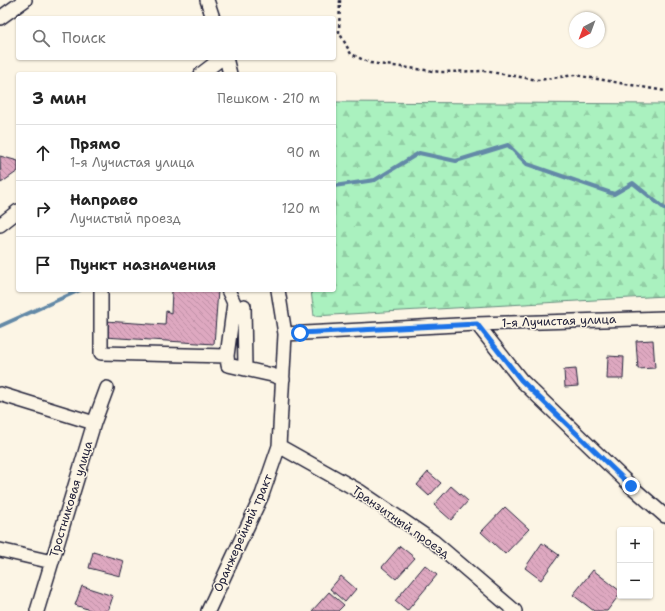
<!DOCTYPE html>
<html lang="ru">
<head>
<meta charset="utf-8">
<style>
	body { margin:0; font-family:"Shantell Sans",sans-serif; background:#f6f6f6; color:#222 }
	.controls { position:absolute; right:12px; bottom:12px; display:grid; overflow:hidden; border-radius:4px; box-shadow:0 1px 3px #0004 }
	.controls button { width:36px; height:36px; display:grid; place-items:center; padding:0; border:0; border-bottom:1px solid #e0e0e0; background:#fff; color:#222; font:20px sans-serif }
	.compass { position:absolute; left:569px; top:12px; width:36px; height:36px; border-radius:50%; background:#fff; box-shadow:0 1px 3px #0004; rotate:221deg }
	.stop { position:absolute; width:12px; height:12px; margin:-9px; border:3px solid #1a73e8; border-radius:50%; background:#fff }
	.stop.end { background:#1a73e8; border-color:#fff; box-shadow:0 1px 4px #0008 }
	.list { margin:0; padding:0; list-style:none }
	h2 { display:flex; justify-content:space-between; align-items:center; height:52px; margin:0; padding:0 16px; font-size:17px }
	h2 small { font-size:13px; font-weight:400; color:#767676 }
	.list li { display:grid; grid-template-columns:26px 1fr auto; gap:12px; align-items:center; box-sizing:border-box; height:56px; padding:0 16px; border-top:1px solid #e0e0e0 }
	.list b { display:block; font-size:15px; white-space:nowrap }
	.list p { margin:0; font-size:13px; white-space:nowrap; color:#767676 }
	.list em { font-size:13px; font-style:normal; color:#767676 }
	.icon { flex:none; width:22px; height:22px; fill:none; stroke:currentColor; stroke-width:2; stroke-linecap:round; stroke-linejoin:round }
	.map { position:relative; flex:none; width:665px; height:611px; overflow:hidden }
	.search { position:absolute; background:#fff; box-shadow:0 1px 3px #0004; left:16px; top:16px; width:320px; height:44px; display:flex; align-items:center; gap:10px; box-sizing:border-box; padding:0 14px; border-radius:4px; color:#767676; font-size:15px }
	.panel { position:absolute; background:#fff; box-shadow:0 1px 3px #0004; left:16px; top:72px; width:320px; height:220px; border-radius:4px }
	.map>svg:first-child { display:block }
	.forest { fill:url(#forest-firs); stroke:#668a7d }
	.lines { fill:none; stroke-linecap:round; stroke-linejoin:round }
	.stream { stroke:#6389a7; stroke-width:4 }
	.building { fill:url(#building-back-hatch); stroke:#22223b }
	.minor-casing { stroke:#22223b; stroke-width:16 }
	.path { stroke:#22223b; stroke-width:2.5; stroke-dasharray:3 3; stroke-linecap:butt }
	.minor { stroke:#fcf5e5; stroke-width:13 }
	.route { stroke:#1a73e8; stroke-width:5 }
	.labels { text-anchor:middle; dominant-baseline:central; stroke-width:3; stroke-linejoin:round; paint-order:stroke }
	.street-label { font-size:12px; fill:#22223b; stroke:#fcf5e5 }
</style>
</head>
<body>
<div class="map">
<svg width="665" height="611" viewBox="0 0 665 611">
	<defs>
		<pattern id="forest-firs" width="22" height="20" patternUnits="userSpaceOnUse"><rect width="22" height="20" fill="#aaf1bf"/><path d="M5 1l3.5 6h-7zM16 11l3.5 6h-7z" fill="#92cea5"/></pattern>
		<pattern id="building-back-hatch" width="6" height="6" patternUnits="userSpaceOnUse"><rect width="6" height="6" fill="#dea8c0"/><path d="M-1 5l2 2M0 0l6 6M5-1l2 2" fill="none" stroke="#be90a6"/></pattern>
	</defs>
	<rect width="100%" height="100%" fill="#fcf5e5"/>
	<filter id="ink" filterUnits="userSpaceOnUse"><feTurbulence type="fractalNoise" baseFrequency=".025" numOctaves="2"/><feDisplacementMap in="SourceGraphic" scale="8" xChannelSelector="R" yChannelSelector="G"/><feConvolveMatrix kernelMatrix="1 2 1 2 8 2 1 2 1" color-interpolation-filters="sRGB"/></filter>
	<g filter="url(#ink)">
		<path class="forest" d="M334,102l331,2v192l-351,20 -3,-26h23z"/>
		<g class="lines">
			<path class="stream" d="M334,186l41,-6 44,-27 37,8 52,-16 19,19 87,30 19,-11 32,26
				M0,326l80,-36"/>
		</g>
		<path class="building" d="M0,156l18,5v10l-17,12z
			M172,290l46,1 -4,53 -110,-7 1,-16 60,4 1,-14 5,2z
			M653,340l2,28 -17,1 -2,-28z
			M608,356l16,1 -1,22h-16z
			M576,369l2,17 -13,1 -1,-17z
			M428,472l13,11 -12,13 -12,-11z
			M451,486l17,15 -17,19 -17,-15z
			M505,507l24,22 -24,25 -24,-22z
			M542,543l17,12 -18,25 -16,-12z
			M400,546l15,12 -19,21 -14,-12z
			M93,552l31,9 -4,15 -31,-8z
			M425,565l12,10 -30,36 -12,-10z
			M593,570l27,21v3l-13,17h-13l-21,-16z
			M341,576l15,13 -11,13 -15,-13z
			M82,586l31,10 -5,15h-15l-18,-6z
			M329,592l15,13 -6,6h-26z"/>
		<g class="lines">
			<defs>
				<path id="minor" d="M207,0l6,18
					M0,18l25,-18
					M226,58l4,16
					M201,74l21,-16
					M0,225l18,-14
					M101,290v63l126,3
					M228,290l6,13 -7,53 1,9 44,10 11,4
					M244,306l1,63
					M477,324l44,56 110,106 34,30
					M285,334l192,-10 188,-6
					M0,394l94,29
					M279,446l82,46 72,49 82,70
					M0,550l52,12
					M37,611l57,-188 13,-35
					M208,611l54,-116 17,-49 6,-112 -7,-44"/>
			</defs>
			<use href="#minor" class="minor-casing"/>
			<path class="path" d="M340,0l-1,32 12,22 19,9 71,9 43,-1 54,9 37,-5 90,16"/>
			<use href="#minor" class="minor"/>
		</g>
	</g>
	<g class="lines" filter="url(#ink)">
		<path class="route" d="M300,333l177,-9 44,56 110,106"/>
	</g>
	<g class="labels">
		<g class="street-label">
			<text transform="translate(559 321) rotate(-2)">1-я Лучистая улица</text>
			<text transform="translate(71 499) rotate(-73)">Тростниковая улица</text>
			<text transform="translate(401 522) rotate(35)">Транзитный проезд</text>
			<text transform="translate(243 533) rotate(-66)">Оранжерейный тракт</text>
		</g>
	</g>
</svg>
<div class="controls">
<button>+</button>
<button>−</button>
</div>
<svg class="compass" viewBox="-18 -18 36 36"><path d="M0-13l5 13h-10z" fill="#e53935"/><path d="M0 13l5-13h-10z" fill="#767676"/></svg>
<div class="stop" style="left:300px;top:333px"></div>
<div class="stop end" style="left:631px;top:486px"></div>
<div class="search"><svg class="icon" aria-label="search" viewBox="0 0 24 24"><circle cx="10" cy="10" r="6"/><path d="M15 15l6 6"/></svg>Поиск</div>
<section class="panel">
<h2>3 мин<small>Пешком · 210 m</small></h2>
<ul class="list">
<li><svg class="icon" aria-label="ahead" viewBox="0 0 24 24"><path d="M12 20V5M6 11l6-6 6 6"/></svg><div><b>Прямо</b><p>1-я Лучистая улица</p></div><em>90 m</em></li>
<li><svg class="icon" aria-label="right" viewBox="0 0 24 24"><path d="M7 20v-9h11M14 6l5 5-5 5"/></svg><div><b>Направо</b><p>Лучистый проезд</p></div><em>120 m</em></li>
<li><svg class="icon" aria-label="arrive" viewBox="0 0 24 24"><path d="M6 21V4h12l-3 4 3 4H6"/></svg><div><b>Пункт назначения</b></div></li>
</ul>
</section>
</div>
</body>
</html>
